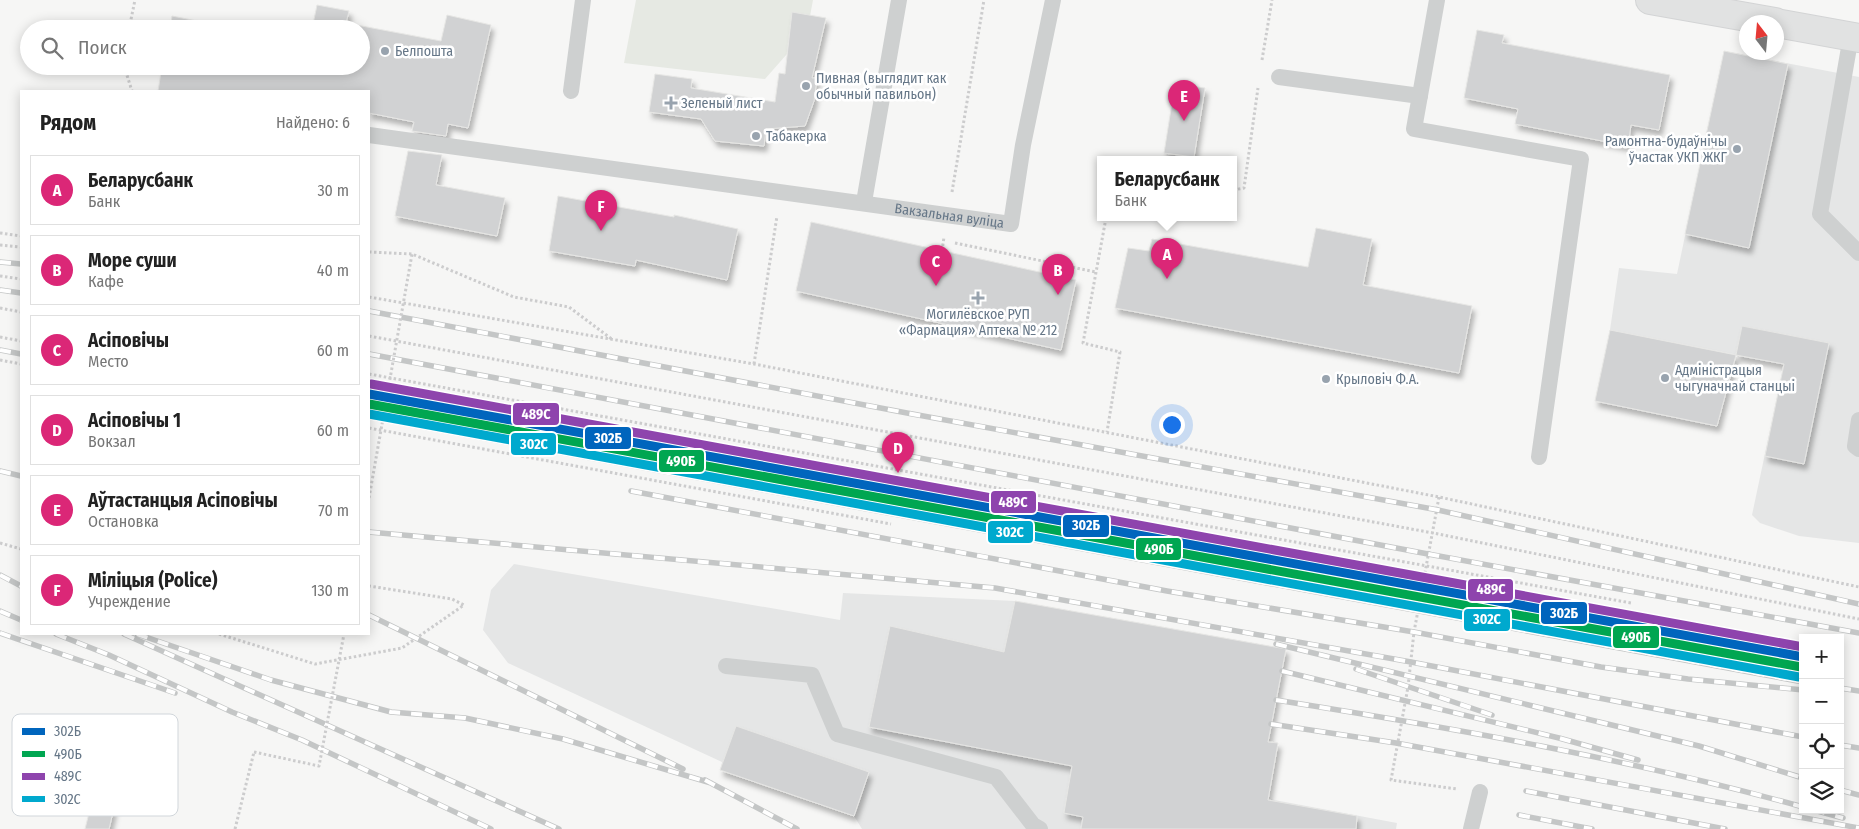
<!DOCTYPE html>
<html lang="ru">
<head>
<meta charset="utf-8">
<style>
	body { margin:0; font-family:"Fira Sans Condensed",sans-serif; background:#f6f6f6; color:#222 }
	.controls { position:absolute; right:15px; bottom:15px; display:grid; overflow:hidden; border-radius:0px; box-shadow:0 2px 12px #0003 }
	.controls button { width:45px; height:45px; display:grid; place-items:center; padding:0; border:0; border-bottom:1px solid #e0e0e0; background:#fff; color:#222; font:25px sans-serif }
	.compass { position:absolute; left:1739px; top:15px; width:45px; height:45px; border-radius:50%; background:#fff; box-shadow:0 2px 12px #0003; rotate:344deg }
	.you { position:absolute; left:1171px; top:424px; width:18px; height:18px; margin:-12px; border:4px solid #fff; border-radius:50%; background:#1a73e8; box-shadow:0 0 0 8px #1a73e833 }
	.badge { display:grid; place-items:center; width:32px; height:32px; border-radius:50%; background:#db2777; color:#fff; font-size:16px; font-weight:700 }
	.pin { position:absolute; translate:-50% -41px; filter:drop-shadow(0 1px 2px #0008) }
	.pin::after { content:''; position:absolute; top:26px; width:18px; height:15px; background:inherit; clip-path:polygon(0 0,100% 0,50% 100%) }
	.popup { position:absolute; left:1097px; top:156px; width:140px; height:65px; box-sizing:border-box; display:grid; place-content:center; border-radius:0px; background:#fff; filter:drop-shadow(0 1px 4px #0005); font-size:16px; white-space:nowrap; color:#767676 }
	.popup b { font-size:19px; color:#222 }
	.popup::after { content:''; position:absolute; left:50%; top:100%; margin-left:-10px; border:10px solid transparent; border-top-color:#fff }
	.list { margin:0; padding:0; list-style:none }
	h2 { display:flex; justify-content:space-between; align-items:center; height:65px; margin:0; padding:0 20px; font-size:21px }
	h2 small { font-size:16px; font-weight:400; color:#767676 }
	.list li { display:grid; grid-template-columns:32px 1fr auto; gap:15px; align-items:center; box-sizing:border-box; height:70px; margin:0 10px 10px; padding:0 10px; border:1px solid #e0e0e0; border-radius:0px }
	.list b { display:block; font-size:19px; white-space:nowrap }
	.list p { margin:0; font-size:16px; white-space:nowrap; color:#767676 }
	.list em { font-size:16px; font-style:normal; color:#767676 }
	.icon { flex:none; width:28px; height:28px; fill:none; stroke:currentColor; stroke-width:2; stroke-linecap:round; stroke-linejoin:round }
	.map { position:relative; flex:none; width:1859px; height:829px; overflow:hidden }
	.search { position:absolute; background:#fff; box-shadow:0 2px 12px #0003; left:20px; top:20px; width:350px; height:55px; display:flex; align-items:center; gap:12px; box-sizing:border-box; padding:0 18px; border-radius:28px; color:#767676; font-size:19px }
	.panel { position:absolute; background:#fff; box-shadow:0 2px 12px #0003; left:20px; top:90px; width:350px; height:545px; border-radius:0px }
	.map>svg:first-child { display:block }
	.built { fill:#e5e6e6 }
	.green { fill:#e6e9e3 }
	.building { fill:#d1d2d3; stroke:#e6e6e4; filter:url(#shadow) }
	.lines { fill:none; stroke-linecap:round; stroke-linejoin:round }
	.secondary-casing { stroke:#d3d4d5; stroke-width:30 }
	.path { stroke:#cccccd; stroke-width:3; stroke-dasharray:2.5 2.5; stroke-linecap:butt }
	.lane { stroke:#ced0d0; stroke-width:16 }
	.secondary { stroke:#e1e2e2; stroke-width:28 }
	.rail-casing { stroke:#c4c6c6; stroke-width:5.5 }
	.rail { stroke:#fff; stroke-width:4; stroke-dasharray:11; stroke-linecap:butt }
	.path-bridge { stroke:#cccccd; stroke-width:3; stroke-dasharray:2.5 2.5; stroke-linecap:butt }
	.rail-1-casing { stroke:#fff; stroke-width:12 }
	.rail-2-casing { stroke:#fff; stroke-width:12 }
	.rail-3-casing { stroke:#fff; stroke-width:12 }
	.rail-4-casing { stroke:#fff; stroke-width:12 }
	.rail-1 { stroke:#0065bd; stroke-width:9 }
	.rail-2 { stroke:#00a651; stroke-width:9 }
	.rail-3 { stroke:#8e44ad; stroke-width:9 }
	.rail-4 { stroke:#00a9ce; stroke-width:9 }
	.poi-dot { fill:#98a3ae; stroke:#fff; stroke-width:2 }
	.labels { text-anchor:middle; dominant-baseline:central; stroke-width:5; stroke-linejoin:round; paint-order:stroke }
	.poi-label { font-size:14px; fill:#657687; stroke:#fff; text-anchor:start }
	.street-label { font-size:14px; fill:#657687; stroke:#fff }
	.key { fill:#fff; stroke:#d1d6db; stroke-width:1 }
	.key-label { font-size:14px; fill:#657687 }
	.line-badge { stroke:#fff; stroke-width:2 }
	.badge-label { font-size:14px; text-anchor:middle; font-weight:bold; fill:#fff }
</style>
</head>
<body>
<div class="map">
<svg width="1859" height="829" viewBox="0 0 1859 829">
	<defs>
		<filter id="shadow"><feDropShadow dx="3" dy="5.5" stdDeviation="2.5" flood-color="#0004"/></filter>
	</defs>
	<rect width="100%" height="100%" fill="#f6f6f5"/>
	<path class="built" d="M1724,51l135,26v466l-60,-7 -39,-13 -8,-8 32,-151 -174,-34 9,-62 58,6z
		M514,564l326,56 3,-27 172,8 271,48 -18,92 10,2 -10,56 129,24 -1,6h-534l-8,-13 -133,-46 1,-8 -214,-99 -25,-33 8,-40z"/>
	<path class="green" d="M636,0h177l-3,16 -18,-3 -5,41 -22,25 -141,-16z"/>
	<path class="building" d="M317,5l32,6 -3,12 95,18 6,-26 44,10 -23,103 -20,-4 -2,12 -34,-5 2,-9 -45,-9v-22h-211l4,-25h199v-37h-49z
		M792,12l34,6 -14,60h5l-3,23 -9,25 -39,3 -2,17 -49,-5 -14,-22 -52,-7 6,-38 37,5 -1,9 84,14 4,-29 6,1z
		M172,16l65,13h-67z
		M1477,30l27,5 -2,8 168,32 -11,55 -28,-5 -3,21 -113,-22 3,-15 -54,-11z
		M1724,51l64,13 -39,184 -64,-14z
		M1175,84l30,4 -11,69 -30,-4z
		M408,151l34,4 -6,30 69,13 -8,38 -102,-20z
		M558,196l116,21v-2l64,14 -11,51 -91,-20 -1,6 -86,-15z
		M811,222l265,58 -15,70 -265,-59z
		M1316,228l56,11 -9,46 109,21 -13,67 -344,-65 13,-60 21,3 3,-12 156,28z
		M1742,326l87,17 -25,121 -39,-8 19,-92 -48,-9z
		M1610,330l126,25 -19,71 -122,-25z
		M1015,601l271,48 -18,93 10,1 -10,57 89,16 -1,13h-275l2,-12 -19,-4 8,-47 -203,-39 21,-101 114,26z
		M736,726l133,46 -15,44 -134,-46z
		M92,801l22,7 -5,21h-24z"/>
	<g class="lines">
		<defs>
			<path id="secondary" d="M1650,0l125,22
				M1776,23l83,15"/>
		</defs>
		<use href="#secondary" class="secondary-casing"/>
		<path class="path" d="M129,29l6,-29
			M1262,60l10,-60
			M124,66l8,25
			M1233,190l11,-2 14,-100
			M952,192l32,-192
			M1106,218l-23,125 37,9 -13,80
			M0,233l21,3
			M955,243l141,29
			M0,245l21,2
			M942,251l2,-14
			M369,252l43,2 102,43 55,10 44,33
			M0,276l21,3
			M369,297l385,67 685,133 420,90
			M0,308l21,4
			M369,336l1064,197 426,86
			M0,337l21,4
			M0,360l21,4
			M754,364l23,-148
			M369,374l1262,229
			M369,403l1235,228
			M369,428l522,96
			M1439,497l-25,135 -6,55 -17,93 66,9
			M0,543l21,6
			M219,634l96,30 87,-16 62,-43 -12,-6 -83,-13
			M235,829l19,-77"/>
		<g class="lane">
			<path d="M1437,0l-23,129 167,30 -42,298"/>
			<path d="M1851,36l-31,178 39,39"/>
			<path d="M1279,77l141,19"/>
			<path d="M571,91l12,-91"/>
			<path id="s1" d="M369,135l642,89 12,-79 30,-145"/>
			<path d="M864,202l35,-202"/>
			<path d="M1859,420l-4,26 4,3"/>
			<path d="M726,666l86,9 25,59 159,43 37,48 7,4"/>
			<path d="M1471,829l9,-37"/>
		</g>
		<use href="#secondary" class="secondary"/>
		<defs>
			<path id="rail" d="M0,262l21,2
				M0,290l21,3
				M369,311l538,102 531,97 421,94
				M0,350l21,4
				M369,354l1059,200 431,79
				M369,417l1434,265
				M0,471l21,5
				M631,491l536,100 247,41 187,35 87,12 115,11
				M369,532l626,56 416,74 392,75
				M0,575l21,11
				M0,611l21,9
				M369,615l314,154
				M0,633l175,60
				M56,634l53,21 123,57 70,28 189,89
				M124,634l435,195
				M137,634l134,46 120,32 74,6 98,21 148,44
				M1276,644l423,102 104,32
				M1356,669l136,46
				M1282,671l277,67 79,22
				M1840,688l19,3
				M1276,700c177,28 354,59 527,107
				M1271,724l125,19 463,85
				M1840,745l19,3
				M705,780l92,49
				M1840,790l19,5
				M1526,791l199,38
				M1814,810l29,8
				M1519,815l73,14"/>
		</defs>
		<use href="#rail" class="rail-casing"/>
		<use href="#rail" class="rail"/>
		<path class="path-bridge" d="M369,498l43,-244
			M254,752l65,14 25,-132"/>
		<defs>
			<path id="rail-1" d="M369,394l1434,263"/>
			<path id="rail-2" d="M369,404l1432,263"/>
			<path id="rail-3" d="M371,384l1432,263"/>
			<path id="rail-4" d="M369,414l1430,263"/>
		</defs>
		<use href="#rail-1" class="rail-1-casing"/>
		<use href="#rail-2" class="rail-2-casing"/>
		<use href="#rail-3" class="rail-3-casing"/>
		<use href="#rail-4" class="rail-4-casing"/>
		<use href="#rail-1" class="rail-1"/>
		<use href="#rail-2" class="rail-2"/>
		<use href="#rail-3" class="rail-3"/>
		<use href="#rail-4" class="rail-4"/>
	</g>
	<g class="poi-dot">
		<circle cx="385" cy="51" r="5"/>
		<circle cx="806" cy="86" r="5"/>
		<path d="M668.5 95.5h5v5h5v5h-5v5h-5v-5h-5v-5h5z"/>
		<circle cx="756" cy="136" r="5"/>
		<circle cx="1737" cy="149" r="5"/>
		<path d="M975.5 290.5h5v5h5v5h-5v5h-5v-5h-5v-5h5z"/>
		<circle cx="1665" cy="378" r="5"/>
		<circle cx="1326" cy="379" r="5"/>
	</g>
	<g class="labels">
		<g class="poi-label">
			<text x="395" y="51">Белпошта</text>
			<text x="816" y="78">Пивная (выглядит как<tspan x="816" dy="16">обычный павильон)</tspan></text>
			<text x="681" y="103">Зеленый лист</text>
			<text x="766" y="136">Табакерка</text>
			<text x="1727" y="141" text-anchor="end">Рамонтна-будаўнічы<tspan x="1727" dy="16">ўчастак УКП ЖКГ</tspan></text>
			<text x="978" y="314" text-anchor="middle">Могилёвское РУП<tspan x="978" dy="16">«Фармация» Аптека № 212</tspan></text>
			<text x="1675" y="370">Адміністрацыя<tspan x="1675" dy="16">чыгуначнай станцыі</tspan></text>
			<text x="1336" y="379">Крыловіч Ф.А.</text>
		</g>
		<g class="street-label">
			<text stroke="none"><textPath href="#s1" startOffset="586">Вакзальная вуліца</textPath></text>
		</g>
	</g>
	<rect x="12" y="714" width="166" height="102" rx="8" class="key"/>
	<rect x="22" y="728" width="23" height="7" fill="#0065bd"/>
	<rect x="22" y="751" width="23" height="6" fill="#00a651"/>
	<rect x="22" y="773" width="23" height="7" fill="#8e44ad"/>
	<rect x="22" y="796" width="23" height="6" fill="#00a9ce"/>
	<g class="key-label">
		<text x="54" y="736">302Б</text>
		<text x="54" y="759">490Б</text>
		<text x="54" y="781">489С</text>
		<text x="54" y="804">302С</text>
	</g>
	<g class="line-badge">
		<rect x="512" y="402" width="48" height="24" rx="5" fill="#8e44ad"/>
		<rect x="584" y="426" width="48" height="24" rx="5" fill="#0065bd"/>
		<rect x="510" y="432" width="47" height="24" rx="5" fill="#00a9ce"/>
		<rect x="658" y="449" width="47" height="24" rx="5" fill="#00a651"/>
		<rect x="990" y="490" width="47" height="24" rx="5" fill="#8e44ad"/>
		<rect x="1062" y="514" width="48" height="24" rx="5" fill="#0065bd"/>
		<rect x="987" y="520" width="47" height="24" rx="5" fill="#00a9ce"/>
		<rect x="1135" y="537" width="47" height="24" rx="5" fill="#00a651"/>
		<rect x="1467" y="578" width="47" height="24" rx="5" fill="#8e44ad"/>
		<rect x="1540" y="601" width="48" height="24" rx="5" fill="#0065bd"/>
		<rect x="1463" y="608" width="48" height="24" rx="5" fill="#00a9ce"/>
		<rect x="1612" y="625" width="48" height="24" rx="5" fill="#00a651"/>
	</g>
	<g class="badge-label">
		<text x="536" y="419">489С</text>
		<text x="608" y="443">302Б</text>
		<text x="534" y="449">302С</text>
		<text x="681" y="466">490Б</text>
		<text x="1013" y="507">489С</text>
		<text x="1086" y="530">302Б</text>
		<text x="1010" y="537">302С</text>
		<text x="1159" y="554">490Б</text>
		<text x="1491" y="594">489С</text>
		<text x="1564" y="618">302Б</text>
		<text x="1487" y="624">302С</text>
		<text x="1636" y="642">490Б</text>
	</g>
</svg>
<div class="controls">
<button>+</button>
<button>−</button>
<button><svg class="icon" aria-label="locate" viewBox="0 0 24 24"><circle cx="12" cy="12" r="6"/><path d="M12 2v4M12 18v4M2 12h4M18 12h4"/></svg></button>
<button><svg class="icon" aria-label="layers" viewBox="0 0 24 24"><path d="M12 4l9 5-9 5-9-5zM3 14l9 5 9-5"/></svg></button>
</div>
<svg class="compass" viewBox="-18 -18 36 36"><path d="M0-13l5 13h-10z" fill="#e53935"/><path d="M0 13l5-13h-10z" fill="#767676"/></svg>
<div class="you"></div>
<div class="pin badge" style="left:1167px;top:279px">A</div>
<div class="popup"><b>Беларусбанк</b>Банк</div>
<div class="pin badge" style="left:1058px;top:295px">B</div>
<div class="pin badge" style="left:936px;top:286px">C</div>
<div class="pin badge" style="left:898px;top:473px">D</div>
<div class="pin badge" style="left:1184px;top:121px">E</div>
<div class="pin badge" style="left:601px;top:231px">F</div>
<div class="search"><svg class="icon" aria-label="search" viewBox="0 0 24 24"><circle cx="10" cy="10" r="6"/><path d="M15 15l6 6"/></svg>Поиск</div>
<section class="panel">
<h2>Рядом<small>Найдено: 6</small></h2>
<ul class="list">
<li><span class="badge">A</span><div><b>Беларусбанк</b><p>Банк</p></div><em>30 m</em></li>
<li><span class="badge">B</span><div><b>Море суши</b><p>Кафе</p></div><em>40 m</em></li>
<li><span class="badge">C</span><div><b>Асіповічы</b><p>Место</p></div><em>60 m</em></li>
<li><span class="badge">D</span><div><b>Асіповічы 1</b><p>Вокзал</p></div><em>60 m</em></li>
<li><span class="badge">E</span><div><b>Аўтастанцыя Асіповічы</b><p>Остановка</p></div><em>70 m</em></li>
<li><span class="badge">F</span><div><b>Міліцыя (Police)</b><p>Учреждение</p></div><em>130 m</em></li>
</ul>
</section>
</div>
</body>
</html>
